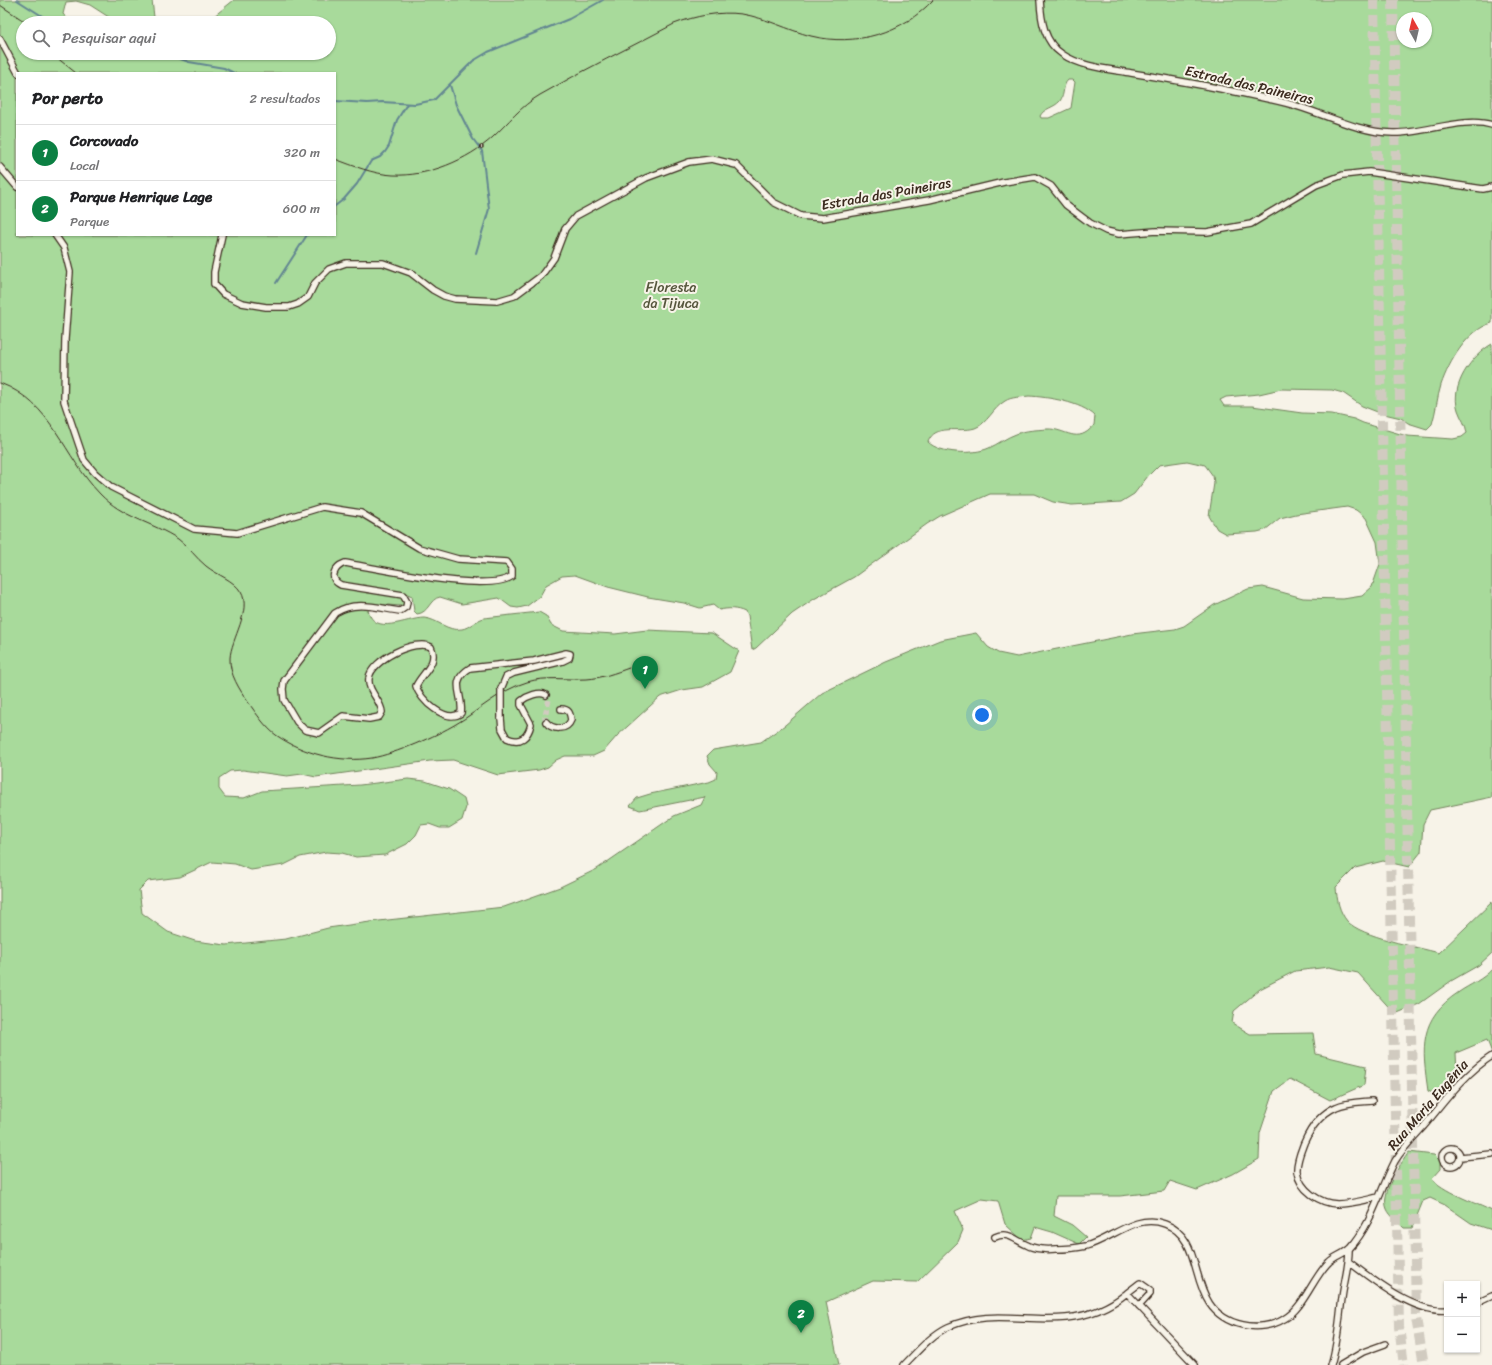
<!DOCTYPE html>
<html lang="pt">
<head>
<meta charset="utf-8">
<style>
	body { margin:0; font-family:Sriracha,sans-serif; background:#f6f6f6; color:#202124 }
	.controls { position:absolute; right:12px; bottom:12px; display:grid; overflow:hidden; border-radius:0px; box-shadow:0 1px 3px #0004 }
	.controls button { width:36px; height:36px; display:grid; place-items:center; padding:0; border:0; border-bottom:1px solid #e0e0e0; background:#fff; color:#202124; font:20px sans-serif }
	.compass { position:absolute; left:1396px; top:12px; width:36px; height:36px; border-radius:50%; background:#fff; box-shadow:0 1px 3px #0004; rotate:352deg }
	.you { position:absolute; left:982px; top:715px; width:14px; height:14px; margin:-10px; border:3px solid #fff; border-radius:50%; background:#1a73e8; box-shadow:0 0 0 6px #1a73e833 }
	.badge { display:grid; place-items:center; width:26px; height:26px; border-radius:50%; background:#0b8043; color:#fff; font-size:13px; font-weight:700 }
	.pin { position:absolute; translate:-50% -33px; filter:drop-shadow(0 1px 2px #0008) }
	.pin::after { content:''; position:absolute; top:21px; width:14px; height:12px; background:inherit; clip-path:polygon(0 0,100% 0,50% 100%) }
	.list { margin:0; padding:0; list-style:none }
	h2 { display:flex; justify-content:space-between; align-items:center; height:52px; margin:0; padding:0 16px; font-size:17px }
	h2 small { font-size:13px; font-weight:400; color:#757577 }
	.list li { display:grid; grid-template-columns:26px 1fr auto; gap:12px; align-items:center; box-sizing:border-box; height:56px; padding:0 16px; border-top:1px solid #e0e0e0 }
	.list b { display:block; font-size:15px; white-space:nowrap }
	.list p { margin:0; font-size:13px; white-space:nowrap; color:#757577 }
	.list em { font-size:13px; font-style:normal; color:#757577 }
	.icon { flex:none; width:22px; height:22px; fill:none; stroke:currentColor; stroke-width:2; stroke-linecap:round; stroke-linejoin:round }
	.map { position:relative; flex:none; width:1492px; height:1365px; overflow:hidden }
	.search { position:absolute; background:#fff; box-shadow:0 1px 3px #0004; left:16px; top:16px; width:320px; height:44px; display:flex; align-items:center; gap:10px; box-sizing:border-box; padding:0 14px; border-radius:22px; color:#757577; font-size:15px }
	.panel { position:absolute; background:#fff; box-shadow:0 1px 3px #0004; left:16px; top:72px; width:320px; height:164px; border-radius:0px }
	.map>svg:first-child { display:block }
	.green { fill:#a8da9b; stroke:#72825c; fill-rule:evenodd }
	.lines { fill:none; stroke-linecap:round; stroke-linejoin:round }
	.stream { stroke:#628691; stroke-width:2 }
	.minor-tunnel { stroke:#d1cbc0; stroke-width:5.5; stroke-dasharray:5.5 3; stroke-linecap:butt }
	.motorway-tunnel { stroke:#d1cbc0; stroke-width:10; stroke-dasharray:10 5; stroke-linecap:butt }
	.minor-casing { stroke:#3b2a1e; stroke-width:8 }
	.minor { stroke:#f7f3e8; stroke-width:5.5 }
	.tram { stroke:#3b2a1e; stroke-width:1 }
	.rail-casing { stroke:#3b2a1e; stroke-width:3.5 }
	.rail { stroke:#f7f3e8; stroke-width:2; stroke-dasharray:6; stroke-linecap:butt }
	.minor-bridge-casing { stroke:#3b2a1e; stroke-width:8; stroke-linecap:butt }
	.minor-bridge { stroke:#f7f3e8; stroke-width:5.5 }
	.labels { text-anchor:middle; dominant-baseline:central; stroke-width:4; stroke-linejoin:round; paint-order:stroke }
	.street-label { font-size:14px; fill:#3b2a1e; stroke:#f7f3e8 }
	.park-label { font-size:14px; fill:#56563d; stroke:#f7f3e8 }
</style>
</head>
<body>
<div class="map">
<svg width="1492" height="1365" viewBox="0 0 1492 1365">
	<rect width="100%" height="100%" fill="#f7f3e8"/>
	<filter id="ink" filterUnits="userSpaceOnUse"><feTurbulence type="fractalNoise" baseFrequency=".025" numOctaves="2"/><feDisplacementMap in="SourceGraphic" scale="8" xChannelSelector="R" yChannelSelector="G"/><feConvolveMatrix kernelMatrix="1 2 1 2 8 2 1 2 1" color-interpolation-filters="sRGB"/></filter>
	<g filter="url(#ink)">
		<path class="green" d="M0,0h152l2,17 2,6h-38l-28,-18 -14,-4 -10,1 -3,12 8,9h-48v30h306v-30h-128l7,-2 26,-21h1258v323c-25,7 -43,39 -51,62 -4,13 -5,26 -9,39l-5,5 -19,-6 -7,-5 -21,-5 -18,-7 -19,-13 -11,-3 -51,-1 -22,5 -33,3 -6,3 4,6h28l50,7 30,1 22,5 9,4 44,13 46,3 9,-2 5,-4c-1,-9 -6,-14 -9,-23 -8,-24 13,-54 34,-66v453l-62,13 -7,14 -2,28 -12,15 -26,-6 -28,7 -19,19c1,13 3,24 11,34 14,16 71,26 92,32l53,-51v51l-13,12 -28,16 -32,23 -24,10 -37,-41 -29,-6 -34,4 -35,18 -26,22 -2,12 18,11 63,-1 3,21 50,12 -2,19 -34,15 -40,-21 -16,12 -14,42 -1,26 -26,15 -36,16 -27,-9 -6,10 -44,5h-64l-2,20 18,9 14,12 -7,7 -27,-12 -17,-5 -4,11 -9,2 -17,-16 -7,-23 -16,-2 -27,12 8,19 -5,12 -41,40 -44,-1 -47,21 13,63h-839zM1402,18h24v24h-24zM17,73h318v162h-318zM1068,80h5l2,2 -4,26 -22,10h-8l-1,-2c4,-8 14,-8 20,-15 5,-7 2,-15 8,-21zM1029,396c19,1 52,6 66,20l-1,9c-17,21 -28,3 -47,4 -11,1 -21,1 -31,5 -9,3 -18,10 -27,14 -15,7 -49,6 -61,-6 7,-19 31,-9 47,-14 12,-4 18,-20 30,-27 6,-4 16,-4 24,-5zM1187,461l18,4 8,11 1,7 -5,33 8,13 9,5 31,-2 8,-2 15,-12 16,-4 51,-7 9,3 10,8 11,24 3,22 -8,23 -10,9 -19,3 -40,-1 -40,-11 -15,2 -34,16 -30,21 -9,3 -43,5 -115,23 -19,-4 -10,-6 -12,-14 -36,7 -54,22 -64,31 -37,32 -24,17 -48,8 -6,6 3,8 7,8 -1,7 -7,3 -59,12 -13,4 -7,8 10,4 65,-13 -4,8 -27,11 -77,53 -37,18 -56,20 -134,15 -42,6 -42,11 -60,6 -31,-4 -27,-9 -26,-19 -3,-23 9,-9 32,-4 32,-15 23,2 16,6 33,-5 16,-8 26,-5 16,1 14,4 29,-2 22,-11 9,-9 5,-10 8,-1 11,4h9l13,-8 4,-13 -2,-8 -15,-10 -24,-8 -17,-2 -48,6 -98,6 -18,7 -19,-1 -6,-8v-11l11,-7 13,-1 44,6 15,-2 14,3 114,-16 23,-1 45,15 41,-5 9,-3 8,-7 9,-4h28l11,-5 13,-15 43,-39 22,-7 21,-3 27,-15 9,-21 -27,-18 -65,-3 -32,4 -52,-3 -12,-6 -5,-9 -7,-4 -55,6c-8,2 -15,10 -22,11 -15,3 -24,-10 -38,-11 -18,0 -50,19 -56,-8l4,-6 30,2 3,-4 -6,-7 4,-3 9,4 2,15 3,3c12,-1 12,-15 23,-17l22,7 37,-6 12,9 7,1 9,-2 13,-10 6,-11 16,-9 13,-1 33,12 40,10 36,6 16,5 13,-3 6,5c10,-2 17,-2 26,2l2,4 5,34 4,-2 36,-34 22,-15 40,-22 73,-53 13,-8 50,-22h44l19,8 19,3 49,-3 13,-8 14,-18 11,-11z
			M1492,969v84l-5,-13 -31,13 1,21 -17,22 -12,-5c-6,-43 -10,-72 31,-99 10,-7 25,-13 33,-23z
			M1409,1152l25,3 6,6v8l-8,9c7,12 46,26 60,33v19l-21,-7 -26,-18 -15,-7 -7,3 -11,27h-8c-5,-5 -14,-12 -17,-19 -7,-16 13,-44 22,-57z"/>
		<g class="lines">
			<path class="stream" d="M17,0l36,23
				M164,53l25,9 35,6 10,5
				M450,85l6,20 17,34 9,12 7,58 -13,44
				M335,101l32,2 15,-1 33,2 19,-4 39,-39 15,-9 81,-33 34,-19
				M335,206l9,-7 13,-15 14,-23 9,-4 5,-5 4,-6 8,-26 10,-16
				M276,283l31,-48"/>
			<path class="minor-tunnel" d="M546,722l-1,-5 4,-18 -3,-4"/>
			<path class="motorway-tunnel" d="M1374,0l25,1327 5,38
				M1393,0l23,1318 8,47"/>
			<defs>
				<path id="minor" d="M1040,0c1,20 4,42 22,54 19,13 46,15 69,19 52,8 104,18 155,30 36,9 69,29 107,30 31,1 70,-17 99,-8
					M0,39l18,34
					M0,167l17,20
					M55,235l9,13 6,24 -5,67 -1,62 20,59 11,13 16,14 83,42 43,4 85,-26 39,6 58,35 39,11 49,3 5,7v7c-22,18 -136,-8 -167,-13 -11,4 -17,16 -4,22l62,10 4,7 -1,5 -6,4c-22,-3 -45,-11 -65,2l-51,68 -1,8 1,11 13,22 8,8 14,3 24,-17 26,3 10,-2 3,-5c-1,-12 -15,-21 -13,-34 2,-18 47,-40 62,-31 8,16 -9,26 -15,39 4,14 30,38 45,27 3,-19 -13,-31 9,-45l64,-7 32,-8 4,1 -1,4 -6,3 -49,12 -8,4 -5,12
					M222,235l-8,37v12l9,10 19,9 24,4h23l9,-3 10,-7 7,-14 14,-14 17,-6h37l28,10 22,17 11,6 11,3 42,2 17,-5 27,-20 13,-18 11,-29 11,-13 70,-38 43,-16 23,-3 24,6 37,37 28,14 22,2 106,-18 75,-18 31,-5 16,9 15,19 24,18 16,8 13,3 37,-3 51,1 44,-8 65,-39 27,-10 26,-3 114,17 9,-2
					M501,718l1,11 5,9c14,6 21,-1 24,-14l-10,-19v-4c6,-5 19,-10 25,-6
					M546,722c6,8 21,9 25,-2 -1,-7 -2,-11 -10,-11
					M1372,1101c-11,1 -26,1 -36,6 -16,7 -25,20 -32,36 -3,8 -8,19 -7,29 3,18 22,31 40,32 15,0 28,-4 42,-7
					M1442 1157a9 9 0 1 1 18 0a9 9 0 1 1-18 0Z
					M1460,1157l32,-3
					M995,1237c13,-6 20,3 32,8 7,4 20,5 28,4 9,0 22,-1 31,-3 26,-7 49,-33 79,-22 46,17 16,87 78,101 13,3 30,1 41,-6 20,-11 29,-42 45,-57 6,-6 15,-8 21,-14 22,-24 30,-58 45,-87 8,-13 18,-23 29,-35 21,-25 40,-52 68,-70
					M1349,1262c24,18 66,52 98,48
					M1127,1293l13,-10 10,7v4l-11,12
					M1477,1303l15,-7
					M904,1365c13,-13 27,-30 44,-38 40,-18 77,-5 118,-9 22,-2 44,-11 61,-25l68,72
					M1331,1365c7,-22 8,-44 11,-67 2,-16 7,-32 7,-48
					M1341,1365l22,-13 22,-8"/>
			</defs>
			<use href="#minor" class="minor-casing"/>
			<use href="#minor" class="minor"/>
			<path class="tram" d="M0,5l27,18
				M51,53l25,20
				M335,159c19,7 38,15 58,16 34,2 75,-15 100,-38 15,-14 28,-31 47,-42 43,-25 89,-47 134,-71 21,-8 45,-13 68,-10 24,4 46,16 69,22 44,11 92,-3 122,-36
				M0,383c53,20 63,73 100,111 23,24 52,28 78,45 11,8 18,19 28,27 11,9 28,14 35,26 11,18 -10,47 -11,66 -1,16 10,32 18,44 8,11 17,25 28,33 27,19 64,28 96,23 23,-4 64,-22 84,-34 24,-14 44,-34 71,-42 19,-6 41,-2 60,-3 15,-1 28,-6 42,-11"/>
			<defs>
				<path id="rail" d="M481,147h1"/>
			</defs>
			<use href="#rail" class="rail-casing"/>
			<use href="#rail" class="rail"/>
			<defs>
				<path id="minor-bridge" d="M501,689v29"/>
			</defs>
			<use href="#minor-bridge" class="minor-bridge-casing"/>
			<use href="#minor-bridge" class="minor-bridge"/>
		</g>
	</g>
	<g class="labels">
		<g class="street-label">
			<text transform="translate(1249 85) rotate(13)">Estrada das Paineiras</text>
			<text transform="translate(886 194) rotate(-10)">Estrada das Paineiras</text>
			<text transform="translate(1428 1105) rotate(-49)">Rua Maria Eugênia</text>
		</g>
		<g class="park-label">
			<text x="671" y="287">Floresta<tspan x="671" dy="16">da Tijuca</tspan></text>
		</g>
	</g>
</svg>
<div class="controls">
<button>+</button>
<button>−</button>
</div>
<svg class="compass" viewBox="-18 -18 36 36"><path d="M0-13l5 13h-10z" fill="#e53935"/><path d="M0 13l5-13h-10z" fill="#757577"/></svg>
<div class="you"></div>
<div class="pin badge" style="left:645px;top:689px">1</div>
<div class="pin badge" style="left:801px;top:1333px">2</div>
<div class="search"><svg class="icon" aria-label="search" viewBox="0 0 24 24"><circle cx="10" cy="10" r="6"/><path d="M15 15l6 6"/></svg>Pesquisar aqui</div>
<section class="panel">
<h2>Por perto<small>2 resultados</small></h2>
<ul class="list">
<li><span class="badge">1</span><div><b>Corcovado</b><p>Local</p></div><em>320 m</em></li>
<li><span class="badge">2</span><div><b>Parque Henrique Lage</b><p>Parque</p></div><em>600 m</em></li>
</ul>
</section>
</div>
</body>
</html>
